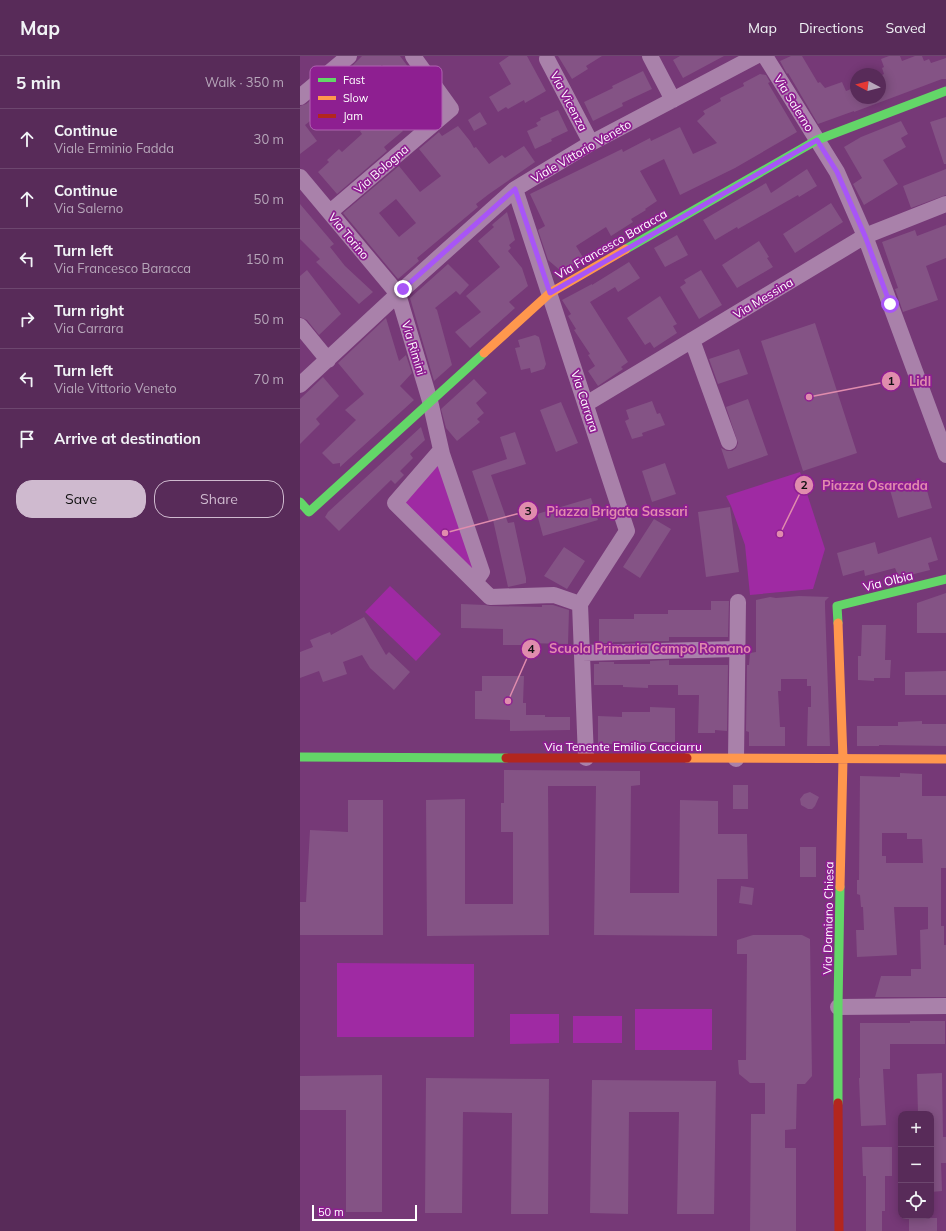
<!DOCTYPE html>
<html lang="en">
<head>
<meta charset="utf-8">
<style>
	body { margin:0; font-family:Mulish,sans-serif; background:#5e335f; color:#f1f3f6 }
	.controls { position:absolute; right:12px; bottom:12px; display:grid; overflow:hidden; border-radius:8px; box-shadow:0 2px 10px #0003 }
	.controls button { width:36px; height:36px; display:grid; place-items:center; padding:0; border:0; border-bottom:1px solid #6d476f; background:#582b59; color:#f1f3f6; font:20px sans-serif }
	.compass { position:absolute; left:550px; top:12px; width:36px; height:36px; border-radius:50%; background:#582b59; box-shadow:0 2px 10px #0003; rotate:277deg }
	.scale { position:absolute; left:12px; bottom:10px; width:105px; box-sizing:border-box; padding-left:4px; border:2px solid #fff; border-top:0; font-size:11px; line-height:14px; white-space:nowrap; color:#fff; -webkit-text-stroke:3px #8e1f91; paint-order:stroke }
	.stop { position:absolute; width:12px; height:12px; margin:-9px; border:3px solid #a855f7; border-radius:50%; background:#fff }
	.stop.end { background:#a855f7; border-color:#fff; box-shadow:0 1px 4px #0008 }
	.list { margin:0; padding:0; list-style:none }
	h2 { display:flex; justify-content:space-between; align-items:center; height:52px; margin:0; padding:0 16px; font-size:17px }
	h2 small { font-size:13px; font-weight:400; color:#b7a7ba }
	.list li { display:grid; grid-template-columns:26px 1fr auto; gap:12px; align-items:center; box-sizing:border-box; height:60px; padding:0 16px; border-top:1px solid #6d476f }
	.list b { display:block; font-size:15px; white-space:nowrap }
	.list p { margin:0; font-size:13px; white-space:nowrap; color:#b7a7ba }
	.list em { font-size:13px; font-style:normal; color:#b7a7ba }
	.actions { display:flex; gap:8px; padding:12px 16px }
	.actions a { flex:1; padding:9px 0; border:1px solid #cfbacf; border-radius:16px; text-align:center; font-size:14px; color:#cfbacf }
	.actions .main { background:#cfbacf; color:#111 }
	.icon { flex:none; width:22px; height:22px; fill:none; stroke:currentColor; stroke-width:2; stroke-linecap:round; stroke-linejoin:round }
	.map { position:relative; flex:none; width:646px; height:1175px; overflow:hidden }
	header { display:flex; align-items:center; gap:24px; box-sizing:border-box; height:56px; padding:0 20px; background:#582b59; border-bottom:1px solid #6d476f }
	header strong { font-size:19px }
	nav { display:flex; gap:22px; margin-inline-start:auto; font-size:14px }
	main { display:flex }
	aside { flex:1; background:#582b59 }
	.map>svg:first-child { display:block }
	.green { fill:#9f2aa3 }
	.building { fill:#845385; fill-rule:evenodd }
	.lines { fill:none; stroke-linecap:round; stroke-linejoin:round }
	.street { stroke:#a981aa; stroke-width:16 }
	.fast { stroke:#63d668; stroke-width:9 }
	.slow { stroke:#ff974d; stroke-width:9 }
	.jam { stroke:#b3261e; stroke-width:9 }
	.route { stroke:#a855f7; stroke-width:5 }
	.labels { text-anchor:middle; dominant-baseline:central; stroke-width:3.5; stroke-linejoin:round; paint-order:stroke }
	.street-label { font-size:12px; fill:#fff; stroke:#8e1f91 }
	.key { fill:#8e1f91; stroke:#b062b2; stroke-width:1 }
	.key-label { font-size:11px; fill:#fff }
	.leader { fill:none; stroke:#e08cad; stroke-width:1.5 }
	.callout-dot { fill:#e08cad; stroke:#8e1f91; stroke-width:1.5 }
	.mark-label { font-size:12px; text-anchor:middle; font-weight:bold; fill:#111 }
	.callout-label { font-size:13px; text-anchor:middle; font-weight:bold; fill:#e08cad; stroke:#8e1f91; stroke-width:3.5; stroke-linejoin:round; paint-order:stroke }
</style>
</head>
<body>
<header>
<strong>Map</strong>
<nav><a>Map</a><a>Directions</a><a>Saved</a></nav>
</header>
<main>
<aside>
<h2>5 min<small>Walk · 350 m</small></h2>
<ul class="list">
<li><svg class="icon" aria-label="ahead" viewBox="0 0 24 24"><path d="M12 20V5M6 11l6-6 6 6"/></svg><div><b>Continue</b><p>Viale Erminio Fadda</p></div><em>30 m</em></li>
<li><svg class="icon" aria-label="ahead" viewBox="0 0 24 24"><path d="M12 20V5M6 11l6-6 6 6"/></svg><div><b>Continue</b><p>Via Salerno</p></div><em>50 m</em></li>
<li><svg class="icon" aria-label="left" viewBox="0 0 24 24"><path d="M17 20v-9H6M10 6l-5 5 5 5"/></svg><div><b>Turn left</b><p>Via Francesco Baracca</p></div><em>150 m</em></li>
<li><svg class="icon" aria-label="right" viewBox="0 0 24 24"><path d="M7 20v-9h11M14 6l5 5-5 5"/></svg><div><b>Turn right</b><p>Via Carrara</p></div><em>50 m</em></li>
<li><svg class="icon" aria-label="left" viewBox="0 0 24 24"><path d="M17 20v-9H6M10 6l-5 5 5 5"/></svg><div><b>Turn left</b><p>Viale Vittorio Veneto</p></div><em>70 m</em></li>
<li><svg class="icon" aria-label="arrive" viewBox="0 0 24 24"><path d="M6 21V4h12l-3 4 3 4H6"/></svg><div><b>Arrive at destination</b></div></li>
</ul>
<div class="actions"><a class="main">Save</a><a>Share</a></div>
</aside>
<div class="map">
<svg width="646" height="1175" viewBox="0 0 646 1175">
	<rect width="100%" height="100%" fill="#763977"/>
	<path class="green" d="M140,400l38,111 -6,8 -71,-74z
		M500,416l25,77 -12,40 -63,6 -5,-50 -14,-39 -5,-10z
		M90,530l51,48 -25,27 -51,-49z
		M37,907l137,1v73h-137z
		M335,953h77v41h-77z
		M210,958h49v29l-49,1z
		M273,960h49v27h-49z"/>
	<path class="building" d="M62,0h38l36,48 -14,10 -40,-49 -14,12 -16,-11z
		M209,0h18l19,35 -21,12 -1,-3 -16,9 -2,-2 -8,5 -9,-15 22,-13 -12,-21z
		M258,0h44l-16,10 2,3 -16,10z
		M380,0h44l-41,22 -10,-18z
		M491,0h11l16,27 2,-1 5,6 17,-6 4,9 10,-4v11h24v-22l4,-2 -2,-6 2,-1 -3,-8 8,-3h11l2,5 13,-5h7l2,5 5,-2 2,4 15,-5v21h-4l-88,33v-1l-36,13 -30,-51 -1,1 -7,-13z
		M343,15l9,18 -30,14 1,3 -30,15 -9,-19 29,-14 -1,-2z
		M460,18l6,1 4,7 -2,1 29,49 -62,36 -55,27 -16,-36 -24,12 17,30 -12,8 1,1 -15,9 2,3 -22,14 -5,-9 -30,19 8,13 -23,12 -13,-11 -10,-30 7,-4 -15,-32 92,-45 1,3 27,-14 1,3 29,-14 13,27 24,-11 -20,-22 8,-7 -2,-3 18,-10 -1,-3 24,-12 -1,-3z
		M30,28l11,13 -36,28 12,16 -17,13v-48l6,-2z
		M85,54l18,21 -19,16 3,4 -50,43 -19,-22 11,-10 -2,-2 12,-11 3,3 20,-18 -2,-3z
		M258,54l10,21 -17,8 1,2 -17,8 -8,-18 11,-5 -2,-3 5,-3 -1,-2z
		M180,56l7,12 -13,7 -6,-11z
		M646,61v47h-2l-14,-42z
		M601,65l7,13 -7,4 5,9 -23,13 15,24 -34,21 -11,-21 9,-6 -18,-31 17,-10z
		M158,70l12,15 4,7 2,-1 13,17 13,-9 3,3 19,-12 11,16 -46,32 -13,10 2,3 -61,51 2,3 -21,18 -55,-66 56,-47 21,26 21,-16 -22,-27 20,-17 3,4zM96,143l20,24 -17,14 -20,-24z
		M507,113l10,17 -18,11 -1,-2 -60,34 -1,-2 -22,13 -12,-20 63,-37 5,10z
		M646,113v26l-35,13 -8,-22z
		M531,147l12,19 -48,31 -12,-19z
		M0,148l34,40 -4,3 15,19 28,26 -14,12 -43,-42 4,-3 -20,-20z
		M207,156l8,28 -6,5 2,3 -3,3 14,17 6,18 -19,16 6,6 -45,40 -15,-16 26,-20 -15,-16 34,-29 -22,-26 16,-14 -2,-2 2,-2z
		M646,169v33l-20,8 12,34 -35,12 -8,-23 3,-1 -16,-46 33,-12 2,6z
		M377,179l11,20 -23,12 -11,-19z
		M459,185l10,16 -2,1 6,9 -36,21 -15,-23z
		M329,206l11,16 -22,14 -3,-5 -25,15 38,60 -7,5 2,2 -25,17 -10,-15 7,-5 -7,-11 2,-1 -16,-24 2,-1 -8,-13 3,-2 -9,-14 30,-16v1z
		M148,208l21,21 -9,10 -4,-4 -21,17 2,2 15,55 -18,16 -24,-83z
		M7,214l34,44 -22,21 -12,-15 -7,-3v-41z
		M401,214l21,35 -23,14 -19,-32 6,-4 -2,-3z
		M360,240l17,28 -4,2 4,7 -23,15 -4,-6 -5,3 -18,-27z
		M86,262l13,43 7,-6 6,18 -12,13 14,14 -74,67v-4l-7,1 -11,-11 34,-33 -11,-10 19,-16 -26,-31z
		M515,267l42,130 -54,18 -42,-130z
		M235,279l4,2 7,27 -2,5 -13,4 -1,-5 -9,2 -6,-22 5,-1 -2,-7z
		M439,293l9,25 -30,10 -9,-25z
		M23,321l16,19 -23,23 4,5 -20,20v-45z
		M174,323l13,14 -11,10 8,10 -7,6 3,3 -23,19 -11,-13 -5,-19z
		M448,343l20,56 -40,14 -7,-21 6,3h5l4,-3 2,-5 -12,-36z
		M352,345l5,13 3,-1 5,12 -23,8 1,3 -11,3 -7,-18 4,-2 -3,-9z
		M261,346l17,41 -22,9 -16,-42z
		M121,371l4,13 -15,14 3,4 -13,13 4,4 -9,9 -4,-4 -52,51 -14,-14 3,-5z
		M215,376l11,32 -35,11 17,48 6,-1 12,56v5l-18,4 -15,-67 -4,1 -17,-50 35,-12 -7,-22z
		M365,407l11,31 -24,8 -10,-31z
		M624,424l8,28 -34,10 -8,-28z
		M291,442l7,22 -55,16 -6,-22z
		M430,451l9,65 -33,5 -8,-65z
		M354,463l17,10 -31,49 -17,-11z
		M631,481l7,23 -10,3 2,7 -24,6 -2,-3 -6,2 -3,-7 -30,8 -1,-6 -21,6 -6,-23 38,-11 3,12z
		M264,491l21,14 -18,28 -23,-13z
		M646,537v40h-29v-30z
		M499,540l30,1 -4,4v5l5,140h-23l1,-39h3v-21h-4v-7h-26v12h-3l2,36h5v19h-36v-14l-3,-1 1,-66h2l1,-12 6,-1v-52l14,-3 6,1z
		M411,545h18l-1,36h-59v4l-56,1v1h-14v-24h35v-5h34v-4h43z
		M161,548l24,1 5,1 52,1v-2h11l16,5 -1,34 -44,-1v2h-21v-16l-42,-1z
		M64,561l22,38 3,-3 21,20 -16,18 -24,-22 -8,-13 -19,7 4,12 -24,8 -4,-11 -19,7v-26l13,-5 -3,-7 20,-8 1,3z
		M562,569h24l-1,35h6l-1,18h-16v3l-16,-1v-24h3z
		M369,604v5h59l-1,66 -12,-1v3h-17l1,-38h-21v-10h-30v3l-25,-1v-2h-29v-21h5v-2h15v2h36v-3z
		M646,615v24h-41v-23z
		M182,620h42l-1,27h3v12h19v2h25v13l-60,1v-11l-35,-1v-28h7z
		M350,651l25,1v34h-34v2h-43v-28l24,1v-5h28z
		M622,665v3h24v22l-67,-1v1h-22v-20h41v-4z
		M204,714l136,1v14l-9,1 -1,107h49l1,-93 38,1v33h29l1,45h-31v57l-123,-1 2,-149h-48l1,149 -122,1 -1,-136 39,-1v105h48v-72h-12v-29h3z
		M600,717l22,1v22h24v72h-5v58h3v19h2v52h-71l6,-21h30v-7h10l-1,-39 8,-1v-22h-34l3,48 -40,2 -1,-27h8l-1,-23h-2l-1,-12 -3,-1v-14h2l1,-104 40,1zM582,777h25v6h15l1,24h-37v-7h-4z
		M433,729h15v24h-15z
		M510,736l9,5 -4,9 -3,3h-4l-7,-4 -1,-6 4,-5z
		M48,744h35v135h-83v-33h6l4,-72 38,2z
		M500,791h16v30h-16z
		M441,830l13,2 -2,17 -13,-2z
		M453,879h49l8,4 2,137 -7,8h-8l-1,45 -11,1v18h11v83h-46l1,-117h14v-31h-15l-11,-9 -1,-14h8l1,-106h-10v-14z
		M610,965h35v23h-55v25h-7l3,56 -25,1 -2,-48h1v-55h50z
		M642,1017l1,64h3v26h-5l1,28 -11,1v-78h-13l-1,-40z
		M82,1019v137h-36v-102h-46v-34z
		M126,1022l123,1 -1,135h-37l1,-101 -49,-1 -1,101h-37z
		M292,1024l124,1 -2,133h-37l2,-102h-50l-1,102 -38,-1z
		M562,1091h30v29h-7v35h-3v20h-16v-55h-3z
		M609,1162h28v13h-28z"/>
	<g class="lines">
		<path class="street" d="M350,0l23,44
			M465,0l72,116 28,64 81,219
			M247,3l44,84
			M0,41l49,-41
			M0,121l98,117 32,107 12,53 40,118 -7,10
			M215,133l112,342 -47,73
			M30,156l121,-103 -38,-53
			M0,270l28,34
			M392,284l37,102
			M0,329l98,-91 117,-105 76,-46 165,-87
			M286,348l279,-168 81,-32
			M141,394l-46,53 95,94 64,-2 26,9
			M280,548l6,154
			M282,597l154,-4
			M436,703l2,-157
			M538,951l108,-1"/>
		<path class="fast" d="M326,193l191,-109 129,-49
			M0,446l9,10 175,-159
			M538,567l-1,-17 109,-27
			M0,701l206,1
			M538,1047v-96l2,-120"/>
		<path class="slow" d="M184,297l66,-60 76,-44
			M538,567l5,136 -3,128
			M387,702l259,1"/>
		<path class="jam" d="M206,702h181
			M538,1047l1,128"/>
	</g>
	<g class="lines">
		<path class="route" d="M103,233l112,-100 35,104 267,-153 20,32 28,64 25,68"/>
	</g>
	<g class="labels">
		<g class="street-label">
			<text transform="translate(269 45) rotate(62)">Via Vicenza</text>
			<text transform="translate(494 47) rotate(58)">Via Salerno</text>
			<text transform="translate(281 95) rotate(-30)">Viale Vittorio Veneto</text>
			<text transform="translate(81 113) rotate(-41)">Via Bologna</text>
			<text transform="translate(49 180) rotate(50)">Via Torino</text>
			<text transform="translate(311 188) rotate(-30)">Via Francesco Baracca</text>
			<text transform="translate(463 242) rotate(-31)">Via Messina</text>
			<text transform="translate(114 292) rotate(73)">Via Rimini</text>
			<text transform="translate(285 345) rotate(72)">Via Carrara</text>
			<text transform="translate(588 525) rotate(-14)">Via Olbia</text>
			<text x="323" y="690">Via Tenente Emilio Cacciarru</text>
			<text transform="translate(528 862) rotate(-89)">Via Damiano Chiesa</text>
		</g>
	</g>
	<rect x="10" y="10" width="132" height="64" rx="6" class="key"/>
	<rect x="18" y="22" width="18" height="4" fill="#63d668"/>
	<rect x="18" y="40" width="18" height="4" fill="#ff974d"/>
	<rect x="18" y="58" width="18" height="4" fill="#b3261e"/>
	<g class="key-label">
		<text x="43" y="28">Fast</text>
		<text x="43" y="46">Slow</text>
		<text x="43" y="64">Jam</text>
	</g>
	<path class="leader" d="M509 341L591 325M480 478L504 429M145 477L228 455M208 645L231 593"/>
	<g class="callout-dot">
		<circle cx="509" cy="341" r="4"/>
		<circle cx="480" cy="478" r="4"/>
		<circle cx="145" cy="477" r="4"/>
		<circle cx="208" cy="645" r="4"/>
		<circle cx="591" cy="325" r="10"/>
		<circle cx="504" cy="429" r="10"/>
		<circle cx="228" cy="455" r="10"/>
		<circle cx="231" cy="593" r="10"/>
	</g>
	<g class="mark-label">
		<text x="591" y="329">1</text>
		<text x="504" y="433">2</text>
		<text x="228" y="459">3</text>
		<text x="231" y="597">4</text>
	</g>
	<g class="callout-label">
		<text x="620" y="330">Lidl</text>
		<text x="575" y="434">Piazza Osarcada</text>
		<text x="317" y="460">Piazza Brigata Sassari</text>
		<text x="350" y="597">Scuola Primaria Campo Romano</text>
	</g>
</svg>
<div class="controls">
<button>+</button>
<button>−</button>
<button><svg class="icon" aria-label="locate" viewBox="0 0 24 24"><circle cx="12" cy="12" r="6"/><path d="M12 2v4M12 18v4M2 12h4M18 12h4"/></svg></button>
</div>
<svg class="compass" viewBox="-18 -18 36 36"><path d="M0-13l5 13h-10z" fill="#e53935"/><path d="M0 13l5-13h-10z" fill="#b7a7ba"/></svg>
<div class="scale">50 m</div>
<div class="stop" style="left:590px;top:248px"></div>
<div class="stop end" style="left:103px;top:233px"></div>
</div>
</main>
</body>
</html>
